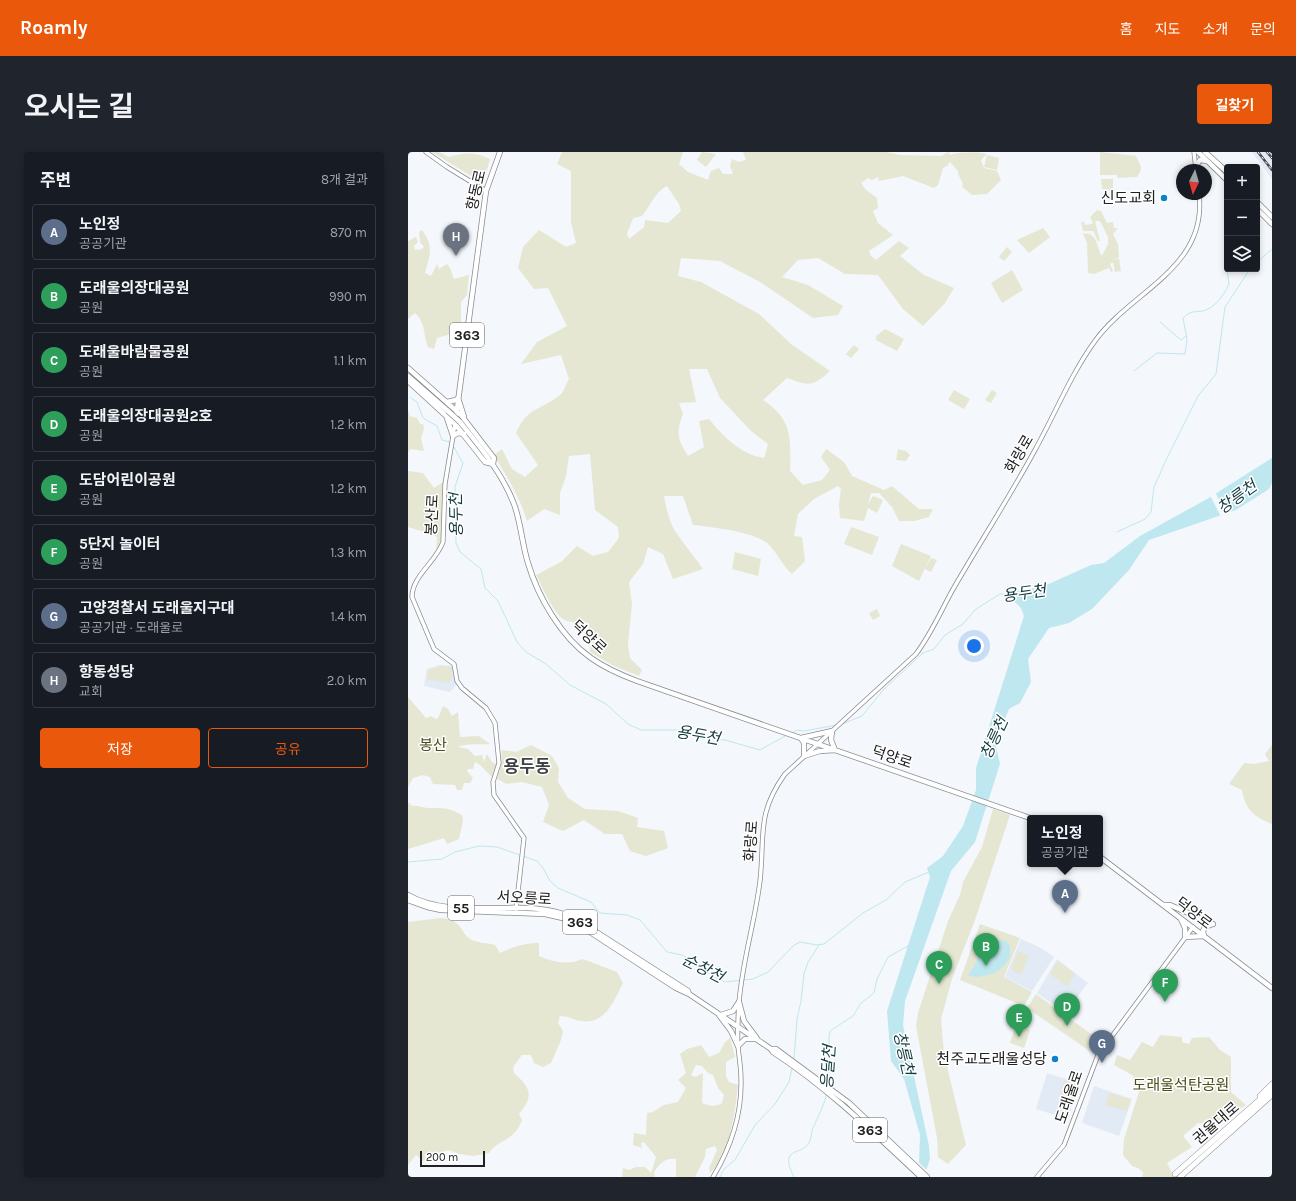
<!DOCTYPE html>
<html lang="ko">
<head>
<meta charset="utf-8">
<style>
	body { margin:0; font-family:Karla,"Noto Sans KR",sans-serif; background:#20242c; color:#f1f3f6 }
	.controls { position:absolute; right:12px; top:12px; display:grid; overflow:hidden; border-radius:4px; box-shadow:0 2px 6px #0003 }
	.controls button { width:36px; height:36px; display:grid; place-items:center; padding:0; border:0; border-bottom:1px solid #363941; background:#171b24; color:#f1f3f6; font:20px sans-serif }
	.compass { position:absolute; left:768px; top:12px; width:36px; height:36px; border-radius:50%; background:#171b24; box-shadow:0 2px 6px #0003; rotate:185deg }
	.scale { position:absolute; left:12px; bottom:10px; width:65px; box-sizing:border-box; padding-left:4px; border:2px solid #202122; border-top:0; font-size:11px; line-height:14px; white-space:nowrap; color:#202122; -webkit-text-stroke:3px #fff; paint-order:stroke }
	.you { position:absolute; left:566px; top:494px; width:14px; height:14px; margin:-10px; border:3px solid #fff; border-radius:50%; background:#1a73e8; box-shadow:0 0 0 6px #1a73e833 }
	.badge { display:grid; place-items:center; width:26px; height:26px; border-radius:50%; background:#ea580c; color:#fff; font-size:13px; font-weight:700 }
	.pin { position:absolute; translate:-50% -33px; filter:drop-shadow(0 1px 2px #0008) }
	.pin::after { content:''; position:absolute; top:21px; width:14px; height:12px; background:inherit; clip-path:polygon(0 0,100% 0,50% 100%) }
	.popup { position:absolute; left:619px; top:663px; width:76px; height:52px; box-sizing:border-box; display:grid; place-content:center; border-radius:4px; background:#171b24; filter:drop-shadow(0 1px 3px #0005); font-size:13px; white-space:nowrap; color:#9ea1a6 }
	.popup b { font-size:15px; color:#f1f3f6 }
	.popup::after { content:''; position:absolute; left:50%; top:100%; margin-left:-8px; border:8px solid transparent; border-top-color:#171b24 }
	.list { margin:0; padding:0; list-style:none }
	h2 { display:flex; justify-content:space-between; align-items:center; height:52px; margin:0; padding:0 16px; font-size:17px }
	h2 small { font-size:13px; font-weight:400; color:#9ea1a6 }
	.list li { display:grid; grid-template-columns:26px 1fr auto; gap:12px; align-items:center; box-sizing:border-box; height:56px; margin:0 8px 8px; padding:0 8px; border:1px solid #363941; border-radius:4px }
	.list b { display:block; font-size:15px; white-space:nowrap }
	.list p { margin:0; font-size:13px; white-space:nowrap; color:#9ea1a6 }
	.list em { font-size:13px; font-style:normal; color:#9ea1a6 }
	.actions { display:flex; gap:8px; padding:12px 16px }
	.actions a { flex:1; padding:9px 0; border:1px solid #ea580c; border-radius:4px; text-align:center; font-size:14px; color:#ea580c }
	.actions .main { background:#ea580c; color:#fff }
	.icon { flex:none; width:22px; height:22px; fill:none; stroke:currentColor; stroke-width:2; stroke-linecap:round; stroke-linejoin:round }
	.map { position:relative; flex:none; width:864px; height:1025px; overflow:hidden; border-radius:4px }
	header { display:flex; align-items:center; gap:24px; box-sizing:border-box; height:56px; padding:0 20px; background:#ea580c; color:#fff }
	header strong { font-size:19px }
	nav { display:flex; gap:22px; margin-inline-start:auto; font-size:14px }
	.intro { display:flex; align-items:center; justify-content:space-between; box-sizing:border-box; height:96px; padding:0 24px }
	h1 { margin:0; font-size:28px }
	.button { padding:10px 18px; border-radius:4px; background:#ea580c; color:#fff; font-size:14px; font-weight:700 }
	main { display:flex; gap:24px; padding:0 24px }
	aside { flex:1; background:#171b24; border-radius:4px; box-shadow:0 2px 6px #0003 }
	.map>svg:first-child { display:block }
	.built { fill:#e2eaf5 }
	.green { fill:#e5e7d3; fill-rule:evenodd }
	.water { fill:#bfe7ef }
	.pier { fill:#f4f7fb }
	.lines { fill:none; stroke-linecap:round; stroke-linejoin:round }
	.stream { stroke:#bfe7ef; stroke-width:1 }
	.secondary-casing { stroke:#898c90; stroke-width:5 }
	.primary-casing { stroke:#898c90; stroke-width:6 }
	.trunk-casing { stroke:#898c90; stroke-width:6 }
	.secondary { stroke:#fff; stroke-width:3.5 }
	.primary { stroke:#fff; stroke-width:4.5 }
	.trunk { stroke:#fff; stroke-width:5 }
	.rail-casing { stroke:#47484a; stroke-width:2.5 }
	.rail { stroke:#fff; stroke-width:1; stroke-dasharray:3; stroke-linecap:butt }
	.primary-bridge-casing { stroke:#898c90; stroke-width:6; stroke-linecap:butt }
	.primary-bridge { stroke:#fff; stroke-width:4.5 }
	.poi-dot { fill:#0f81ca; stroke:#fff; stroke-width:1.5 }
	.labels { text-anchor:middle; dominant-baseline:central; stroke-width:3; stroke-linejoin:round; paint-order:stroke }
	.shield { fill:#fff; stroke:#636464; stroke-width:1 }
	.shield-label { font-size:14px; font-weight:bold; fill:#202122 }
	.street-label { font-size:15px; fill:#202122; stroke:#fff }
	.poi-label { font-size:15px; fill:#202122; stroke:#fff; text-anchor:end }
	.park-label { font-size:15px; fill:#4c4e19; stroke:#fff }
	.water-label { font-size:16px; font-style:italic; fill:#133a40; stroke:#fff }
	.quarter-label { font-size:17px; font-weight:bold; fill:#3f4144; stroke:#fff }
</style>
</head>
<body>
<header>
<strong>Roamly</strong>
<nav><a>홈</a><a>지도</a><a>소개</a><a>문의</a></nav>
</header>
<div class="intro"><h1>오시는 길</h1><a class="button">길찾기</a></div>
<main>
<aside>
<h2>주변<small>8개 결과</small></h2>
<ul class="list">
<li><span class="badge" style="background:#5c6f8a">A</span><div><b>노인정</b><p>공공기관</p></div><em>870 m</em></li>
<li><span class="badge" style="background:#2e9e5b">B</span><div><b>도래울의장대공원</b><p>공원</p></div><em>990 m</em></li>
<li><span class="badge" style="background:#2e9e5b">C</span><div><b>도래울바람물공원</b><p>공원</p></div><em>1.1 km</em></li>
<li><span class="badge" style="background:#2e9e5b">D</span><div><b>도래울의장대공원2호</b><p>공원</p></div><em>1.2 km</em></li>
<li><span class="badge" style="background:#2e9e5b">E</span><div><b>도담어린이공원</b><p>공원</p></div><em>1.2 km</em></li>
<li><span class="badge" style="background:#2e9e5b">F</span><div><b>5단지 놀이터</b><p>공원</p></div><em>1.3 km</em></li>
<li><span class="badge" style="background:#5c6f8a">G</span><div><b>고양경찰서 도래울지구대</b><p>공공기관 · 도래울로</p></div><em>1.4 km</em></li>
<li><span class="badge" style="background:#6b7280">H</span><div><b>향동성당</b><p>교회</p></div><em>2.0 km</em></li>
</ul>
<div class="actions"><a class="main">저장</a><a>공유</a></div>
</aside>
<div class="map">
<svg width="864" height="1025" viewBox="0 0 864 1025">
	<rect width="100%" height="100%" fill="#f4f7fb"/>
	<path class="built" d="M844,0h20v27z
		M32,513l12,1 5,18 -7,8 -26,-6 3,-17z
		M613,787l18,8 15,10 -22,34 -27,-14z
		M649,807l31,24 -23,30 -28,-20z
		M639,921l31,10 -10,36 -32,-10z
		M686,934l38,13 -13,37 -37,-13z"/>
	<path class="green" d="M24,0h7l10,5c16,-5 26,-5 41,2l-6,21 -5,1z
		M154,0h121l-4,12 9,8 20,8 3,-9 8,-3 4,6h10l-3,-8 2,-7 7,3 7,-2 -3,-8h143l14,3 41,1 8,-4 1,3c11,-3 25,-3 37,-1l-6,6 3,8 13,3 4,9 -14,14 -15,1 -10,-8 1,-3 -5,-10v-3l-8,-9 -2,1 1,2 -6,3 -5,17 -4,3 -31,-12 -24,5 -1,-4 -6,3 -4,-2 -7,5 4,6 12,9 1,10 -5,3 5,12 15,12 -24,16 2,5 5,4 23,-19 10,7 -9,8 24,19 30,13 -9,15 -22,23 -20,-17 -25,-34 -33,-1 -27,-16 -20,2 -16,17 26,8 35,21 -5,9 -25,3 -53,-36 -40,-21 -39,-3 -3,18 23,6 58,32 32,30 39,27c-18,16 -21,15 -43,7l-24,22c29,19 28,38 27,71l13,14 19,-5 8,-10 -9,-13 5,-8 18,13 8,14 32,14 8,-4 27,23h14l-4,8 -15,4h-15l-7,-14 -13,-14h-8l-3,12 5,-9 10,4 -6,13 -9,-5 -4,13 -24,-3 -1,-14 2,-15 -3,-3 -24,13 -16,15 -4,22 8,1 3,24 -13,13c-10,-9 -14,-20 -23,-29 -11,-13 -58,-18 -76,-20l-10,-29h-19c2,13 6,28 13,38 8,12 18,23 26,35l-30,10 -10,-25 -15,-7 -5,17 -14,18 3,22 -4,40 2,14 12,12 -3,6 -25,-10 -24,-14 -1,-29c-7,-1 -15,0 -22,-2 -12,-3 -25,-35 -31,-46l25,-13 16,-16 16,10 15,-4 11,-14 -1,-11 -23,-17 -5,-56 -21,2 -3,20 -6,17v22l-16,-6 -17,12c-7,-24 -20,-44 -33,-66l8,-6 10,20 13,8 13,-12 -22,-32c12,-27 24,-22 44,-38 4,-3 6,-11 9,-16l-8,-24 -40,9 16,-22 30,-16 -19,-38 -14,1 -16,-21 5,-21 16,-17 27,17 10,-4 -5,-21v-51l-14,-7zM259,34l12,18 2,7 -13,12 -23,-3 -1,7 -15,12 -2,-5 6,-16 9,-2c9,-11 12,-23 25,-30zM281,217h18l13,29 31,33 17,13 -4,14c-24,-4 -40,-21 -55,-39l-10,2 5,26 -16,9c-11,-18 -12,-23 -5,-42l-4,-11 17,-1z
		M294,0l14,2 -10,13 -9,-7z
		M692,0l36,4c4,9 8,11 1,21l-19,1 -1,-3h-17z
		M579,3l12,3 -2,12 -13,-3z
		M693,27h12v11l-11,-1z
		M689,58l4,1 6,12 6,-1 1,6h4l-5,6 5,10 1,14 -7,2 7,-1 2,12 -6,1 -2,-10 -3,2 3,7 -2,1 -2,-4 -15,6 -6,-1 -1,-30 -4,-9c13,-3 14,12 18,21l2,-1 5,-10v-7l-8,-16h-5l5,20h-2l-5,-10h-10l-2,-9h3l1,3 7,-1 1,-2 -3,-5z
		M635,76l7,9 -21,16 -12,-13z
		M14,78c12,16 8,25 3,43l6,3 6,-12 2,5 8,-5 3,4 4,11 15,-4 -2,20 -6,7v24l-3,6 -21,6 -3,11 -6,-2c-5,-12 -2,-24 -13,-34l-7,6v-78l8,-4 2,5 -4,4 1,4 7,-1 2,-2 -4,-5 -1,-10z
		M599,95l5,5 -8,9 -5,-4z
		M604,118l11,20 -21,13 -11,-20z
		M66,177l11,1 -2,16h-10z
		M477,177l19,10 -7,12 -21,-11v-4z
		M446,193l5,4 -8,9 -5,-4z
		M546,238l16,9 -6,10 -16,-9z
		M584,238l5,3 -6,10 -6,-3z
		M0,258l2,6 7,2 3,6h3l1,5 -3,9 3,13 -13,-2 -3,3z
		M490,297l8,2 4,4 -4,6 -10,-1z
		M0,319l15,2 11,15 9,-6 -1,61 -6,11 1,-17 -6,-3 -23,-7z
		M443,375l28,10 -7,18 -28,-11z
		M493,392l30,12 -12,25 -27,-15z
		M327,400l26,7 -3,17 -26,-7z
		M523,406l6,2 -6,12 -6,-3z
		M469,457l3,7 -7,4 -4,-7 4,-2 2,3 -2,-3z
		M32,514l11,1 1,11 -3,5 -22,-4 1,-9z
		M0,545l18,21 5,-2 5,3 2,-1 5,-12 5,3 4,7 6,-4 2,25 19,-1 11,8c-10,1 -24,-1 -32,3l10,2 7,7 7,-1 2,7 3,-8 5,8 4,2 -4,13 -13,-13 -4,-2 -2,7h-5l-1,2 6,7 -3,5h-6l-2,7h-5l-2,-5 -22,-1 -3,-7 -7,-2 -10,3 -5,9z
		M123,593l21,11 7,12 -1,14 10,16 17,11 33,2 20,7 -1,9 27,4 4,17 -22,8 -16,-5 -8,-17h-17l-21,-14 -21,11 -20,-9 6,-17 -7,-18 -20,-5 -15,2 -10,-5 4,-14 1,-15 14,2z
		M864,593v79c-18,-7 -27,-15 -30,-34l-13,-6 15,-21 10,1 15,-3 -4,-7z
		M0,650l4,4c6,-1 10,2 16,2 16,0 19,-1 34,7l1,6 -4,18 -12,5 -3,-6 -36,11z
		M585,657l17,6 -35,105 -23,59 -11,40 3,35 22,91 -18,19 -10,-7 -1,-19 -21,-112 2,-13 30,-92 12,-26 3,-13 19,-35z
		M33,766c23,2 18,15 31,22 6,3 16,3 23,5l5,8c13,-6 24,-10 39,-10v13c15,7 29,9 44,3l34,13 6,11c-9,18 -18,42 -42,38 -8,-1 -12,-5 -21,-5l-2,7 5,8 -2,9 -10,23 -8,4 -9,-4 -3,-8h-9l-9,12 1,6c17,15 20,23 5,41l3,6c-8,22 -24,19 -33,33l-16,3 -13,-2 -12,-4 -19,6 -6,5 -7,-6 -8,10v-243z
		M572,772l40,14 -16,39 28,15 -8,14 -64,-26z
		M610,799l11,5 -8,18 -8,-3 -2,-3z
		M650,809l17,13 -8,12 -17,-12z
		M628,842l66,48 -8,12 -67,-46z
		M608,872l14,6 -6,18 -14,-5z
		M752,883l22,2v5l7,2 3,-6 17,-1 11,13 11,7v35l15,13 -27,20 -21,-2 -15,13 9,11 -25,16 7,14h-32l1,-5 -5,-4 -6,-2 -9,-11 1,-16 16,-50 -8,-14 -18,-10 3,-10 13,5 12,-18 11,5z
		M322,886l5,19 -9,5v14l3,6 9,3c-3,26 -8,71 -28,88l-1,-5 8,-18 -2,-4 -9,3 -1,8 -10,20h-19v-18c-12,-1 -15,4 -22,13l1,5h-33l1,-9 6,2 7,-3h9l6,6 5,-16 -12,-15 -3,1 1,5 -9,-3 1,-12 12,2 1,-22 6,-1 11,-7 14,-3 8,-14 -8,-8 8,-7 -6,-19 7,-5 14,-4 8,12 10,-4 6,-11zM288,913l6,1 6,7 5,2 5,13 6,7 -2,8c-6,4 -14,3 -20,0l1,-30 -8,4 -4,-2z
		M657,928l13,4 -5,18 -14,-5z
		M701,941l22,6 -4,12 -22,-6z"/>
	<path class="water" d="M864,306v25l-3,6 -33,21 -87,30 -20,30 -37,39 -23,14 -20,5 -21,31 3,23 -11,21 -11,6 -14,33 5,22 -25,78 -24,29 -46,130 -2,24 26,121 1,13 -6,18 -5,-14 1,-28 -16,-56 -13,-18 -4,-50 43,-134 -3,-9 16,-12 20,-30 13,-36v-22l48,-152 -3,-8 -7,-7 2,-10 26,-4 49,-22 13,-2 36,-27 67,-37z
		M590,788l8,1 3,3c8,23 -22,36 -41,32l9,-15 1,-12 12,-8z"/>
	<path class="pier" d="M807,340l12,23 -6,2 -11,-22z
		M509,1009l11,10 -2,6 -14,-1z"/>
	<g class="lines">
		<path class="stream" d="M849,110l15,-13
			M752,170l21,18 5,-4
			M726,219l23,-18 28,1 2,-15 -4,-21c7,-7 11,-6 20,-7 12,-3 21,-16 26,-27l-2,-15
			M3,246l6,4 6,16 14,8 5,14 8,2
			M44,292l11,19 -8,24 1,56 4,9 21,17 4,19 13,13 19,41 9,10 20,12 24,21 36,19 22,20 13,6h39l23,9 22,1 35,10 27,-15
			M709,380l28,-13 6,-7 3,-25 13,-29 31,-62 18,-22 9,-67 25,-38
			M434,572l20,-8 22,-27 39,-36 11,-4 11,-14 18,-11 13,-15 24,-15h16
			M384,581l5,-3 7,1 33,-6
			M0,710l34,-3 13,-7 24,-6 18,1 40,14 6,7 7,13 8,7 33,14 9,11 27,2 13,5 27,32 15,3 15,7 15,14 13,6 28,-3 15,-7 25,-26 7,-4 17,3 7,-1 39,-31 23,-13 19,-18 24,-10
			M386,907l3,-40 4,-18 3,-27 4,-12 11,-17
			M421,934v-48l1,-7 23,-15 8,-13 13,-10 3,-14 11,-22 20,-11
			M312,1025l4,-8 11,-9 20,-35 20,-21 14,-22 3,-14
			M386,1025c-16,-31 8,-21 15,-34 2,-4 2,-10 4,-15 5,-12 11,-22 14,-35"/>
		<defs>
			<path id="secondary" d="M18,0l21,15 39,24
				M786,0l2,18
				M47,272l-10,60 -2,58c-7,20 -31,34 -31,55l22,52 20,15 3,17 5,7 24,20 9,15 4,40 -6,19 1,13 30,43 -8,71
				M305,1025c18,-30 29,-63 28,-98 0,-11 -2,-22 -3,-33 -1,-14 0,-29 1,-43 3,-41 16,-81 21,-122 5,-45 -4,-67 25,-107l131,-120c15,-20 24,-41 36,-63 27,-47 57,-93 83,-141 20,-36 36,-76 60,-109 36,-50 113,-73 104,-147
				M629,1025l27,-32 34,-90 95,-128"/>
			<path id="primary" d="M790,0l29,28
				M797,0l22,20
				M787,15l5,-7 7,1
				M849,50l15,15
				M849,57l15,15
				M0,216l53,47 33,43 -1,6 -8,-2 -30,-38 -47,-43
				M0,224l40,35
				M39,250l9,-2 2,-2 6,19
				M39,266l6,18 5,-3 6,1
				M52,270c21,26 42,51 54,82 7,19 8,40 14,59 10,34 33,74 63,95 14,10 30,17 46,23l393,137
				M47,272l31,-233 14,-39
				M424,579l-1,9 4,10 -15,1 -16,5v-13l-3,-5z
				M692,705l172,131
				M0,743c50,28 118,-1 168,24l112,72 1,3 82,55 2,3c54,35 101,81 148,125
				M0,748l19,7 14,3 104,4 22,5 17,9 92,60 13,6
				M756,753h6l43,19
				M773,767l4,9v9l19,-1 -1,-5 2,-4 8,-3
				M331,850l5,19 12,16
				M311,863l12,16 7,15 7,-7h12
				M313,863l12,-4 6,-9
				M363,897h5l8,6 65,48 78,74"/>
			<path id="trunk" d="M852,944l12,-12
				M767,1022l97,-85
				M772,1025l92,-82"/>
		</defs>
		<use href="#secondary" class="secondary-casing"/>
		<use href="#primary" class="primary-casing"/>
		<use href="#trunk" class="trunk-casing"/>
		<use href="#secondary" class="secondary"/>
		<use href="#primary" class="primary"/>
		<use href="#trunk" class="trunk"/>
		<defs>
			<path id="rail" d="M850,0l14,18
				M859,0l5,6"/>
		</defs>
		<use href="#rail" class="rail-casing"/>
		<use href="#rail" class="rail"/>
		<defs>
			<path id="primary-bridge" d="M40,259l12,11"/>
		</defs>
		<use href="#primary-bridge" class="primary-bridge-casing"/>
		<use href="#primary-bridge" class="primary-bridge"/>
	</g>
	<g class="poi-dot">
		<circle cx="756" cy="46" r="4"/>
		<circle cx="647" cy="907" r="4"/>
	</g>
	<g class="labels">
		<g class="shield">
			<rect x="42" y="171" width="34" height="24" rx="3"/>
			<rect x="40" y="744" width="26" height="24" rx="3"/>
			<rect x="155" y="758" width="34" height="24" rx="3"/>
			<rect x="445" y="966" width="34" height="24" rx="3"/>
		</g>
		<g class="shield-label">
			<text x="59" y="183">363</text>
			<text x="53" y="756">55</text>
			<text x="172" y="770">363</text>
			<text x="462" y="978">363</text>
		</g>
		<g class="street-label">
			<text transform="translate(68 38) rotate(-77)">향동로</text>
			<text transform="translate(611 302) rotate(-60)">화랑로</text>
			<text transform="translate(24 363) rotate(-87)">봉산로</text>
			<text transform="translate(181 485) rotate(43)">덕양로</text>
			<text transform="translate(484 605) rotate(19)">덕양로</text>
			<text transform="translate(343 689) rotate(-86)">화랑로</text>
			<text transform="translate(116 746) rotate(3)">서오릉로</text>
			<text transform="translate(786 761) rotate(38)">덕양로</text>
			<text transform="translate(661 945) rotate(-71)">도래울로</text>
			<text transform="translate(808 971) rotate(-41)">권율대로</text>
		</g>
		<g class="poi-label">
			<text x="748" y="46">신도교회</text>
			<text x="639" y="907">천주교도래울성당</text>
		</g>
		<g class="park-label">
			<text x="25" y="593">봉산</text>
			<text x="773" y="933">도래울석탄공원</text>
		</g>
		<g class="water-label">
			<text transform="translate(829 345) rotate(-36)">창릉천</text>
			<text transform="translate(48 363) rotate(-91)">용두천</text>
			<text transform="translate(616 441) rotate(-8)">용두천</text>
			<text transform="translate(290 583) rotate(10)">용두천</text>
			<text transform="translate(586 586) rotate(-65)">창릉천</text>
			<text transform="translate(295 816) rotate(27)">순창천</text>
			<text transform="translate(496 901) rotate(77)">창릉천</text>
			<text transform="translate(420 915) rotate(-86)">응달천</text>
		</g>
		<g class="quarter-label">
			<text x="119" y="614">용두동</text>
		</g>
	</g>
</svg>
<div class="controls">
<button>+</button>
<button>−</button>
<button><svg class="icon" aria-label="layers" viewBox="0 0 24 24"><path d="M12 4l9 5-9 5-9-5zM3 14l9 5 9-5"/></svg></button>
</div>
<svg class="compass" viewBox="-18 -18 36 36"><path d="M0-13l5 13h-10z" fill="#e53935"/><path d="M0 13l5-13h-10z" fill="#9ea1a6"/></svg>
<div class="scale">200 m</div>
<div class="you"></div>
<div class="pin badge" style="left:657px;top:761px;background:#5c6f8a">A</div>
<div class="popup"><b>노인정</b>공공기관</div>
<div class="pin badge" style="left:578px;top:814px;background:#2e9e5b">B</div>
<div class="pin badge" style="left:531px;top:832px;background:#2e9e5b">C</div>
<div class="pin badge" style="left:659px;top:874px;background:#2e9e5b">D</div>
<div class="pin badge" style="left:611px;top:885px;background:#2e9e5b">E</div>
<div class="pin badge" style="left:757px;top:850px;background:#2e9e5b">F</div>
<div class="pin badge" style="left:694px;top:911px;background:#5c6f8a">G</div>
<div class="pin badge" style="left:48px;top:104px;background:#6b7280">H</div>
</div>
</main>
</body>
</html>
